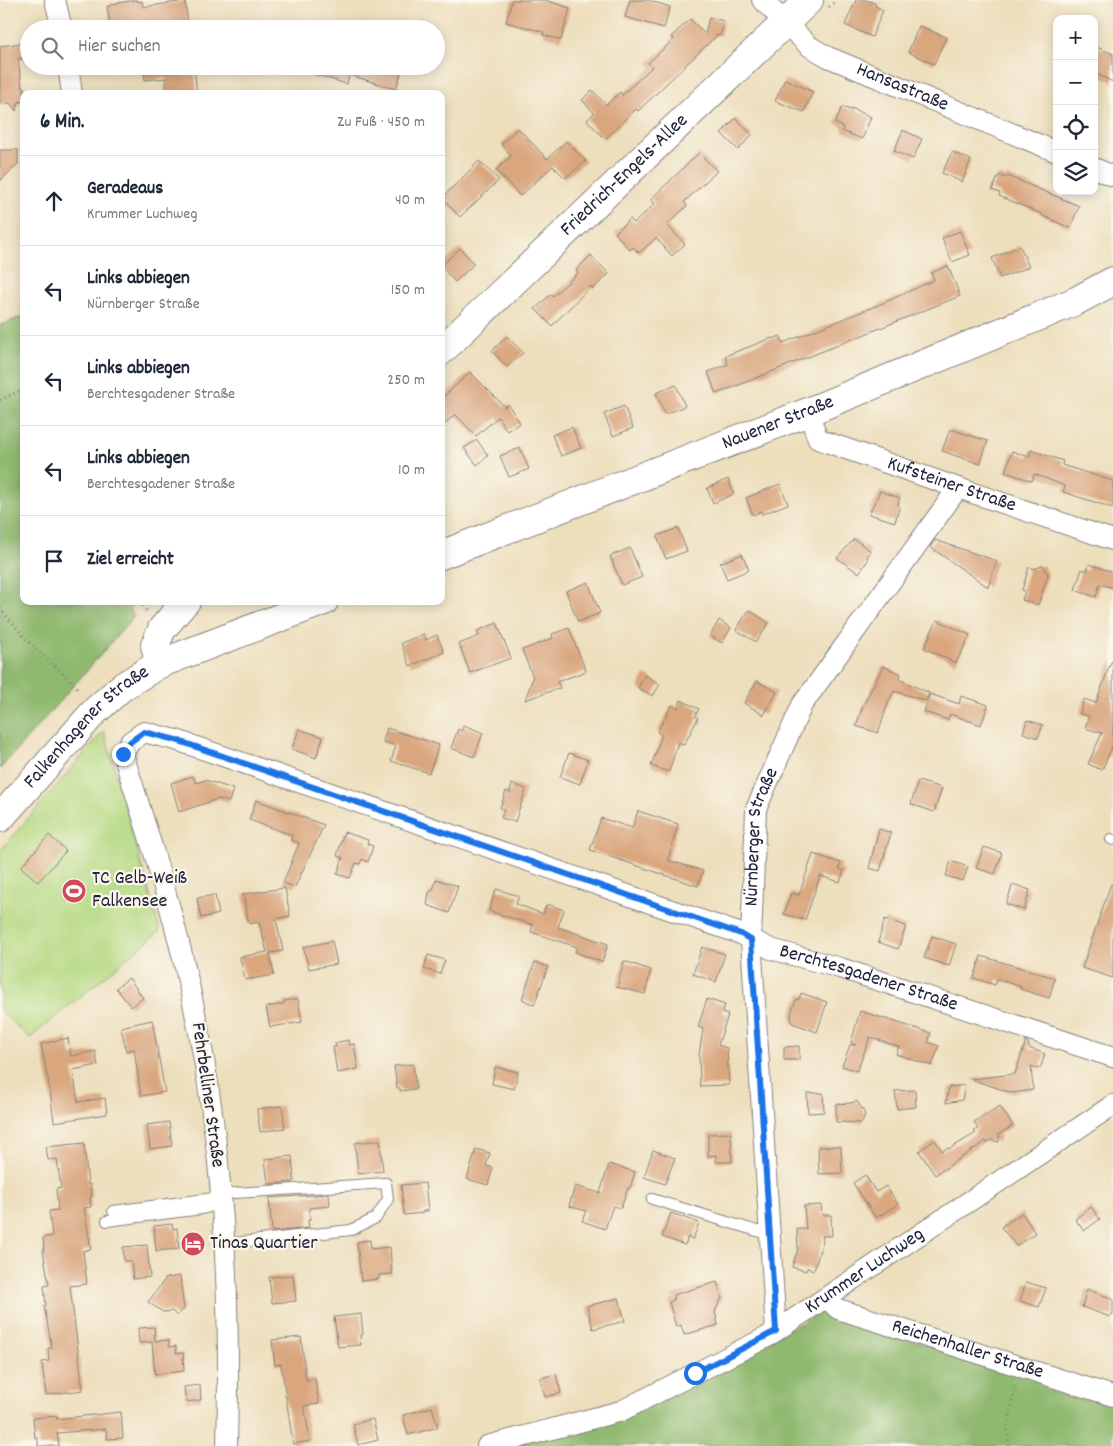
<!DOCTYPE html>
<html lang="de">
<head>
<meta charset="utf-8">
<style>
	body { margin:0; font-family:Dekko,sans-serif; background:#f6f6f7; color:#1f2937 }
	.controls { position:absolute; right:15px; top:15px; display:grid; overflow:hidden; border-radius:10px; box-shadow:0 2px 12px #0003 }
	.controls button { width:45px; height:45px; display:grid; place-items:center; padding:0; border:0; border-bottom:1px solid #e0e1e3; background:#fff; color:#1f2937; font:25px sans-serif }
	.stop { position:absolute; width:15px; height:15px; margin:-11px; border:4px solid #1a73e8; border-radius:50%; background:#fff }
	.stop.end { background:#1a73e8; border-color:#fff; box-shadow:0 1px 5px #0008 }
	.list { margin:0; padding:0; list-style:none }
	h2 { display:flex; justify-content:space-between; align-items:center; height:65px; margin:0; padding:0 20px; font-size:21px }
	h2 small { font-size:16px; font-weight:400; color:#747a83 }
	.list li { display:grid; grid-template-columns:32px 1fr auto; gap:15px; align-items:center; box-sizing:border-box; height:90px; padding:0 20px; border-top:1px solid #e0e1e3 }
	.list b { display:block; font-size:19px; white-space:nowrap }
	.list p { margin:0; font-size:16px; white-space:nowrap; color:#747a83 }
	.list em { font-size:16px; font-style:normal; color:#747a83 }
	.icon { flex:none; width:28px; height:28px; fill:none; stroke:currentColor; stroke-width:2; stroke-linecap:round; stroke-linejoin:round }
	.map { position:relative; flex:none; width:1113px; height:1446px; overflow:hidden }
	.search { position:absolute; background:#fff; box-shadow:0 2px 12px #0003; left:20px; top:20px; width:425px; height:55px; display:flex; align-items:center; gap:12px; box-sizing:border-box; padding:0 18px; border-radius:28px; color:#747a83; font-size:19px }
	.panel { position:absolute; background:#fff; box-shadow:0 2px 12px #0003; left:20px; top:90px; width:425px; height:515px; border-radius:10px }
	.map>svg:first-child { display:block }
	.green { fill:#b5d982; stroke:#6c7e5e }
	.forest { fill:#90b970; stroke:#596e56 }
	.building { fill:#d9a67e }
	.lines { fill:none; stroke-linecap:round; stroke-linejoin:round }
	.lane-casing { stroke:#88807c; stroke-width:12 }
	.street-casing { stroke:#88807c; stroke-width:22 }
	.secondary-casing { stroke:#88807c; stroke-width:30 }
	.path { stroke:#88807c; stroke-width:3; stroke-dasharray:1 4; stroke-linecap:butt }
	.lane { stroke:#fff; stroke-width:10 }
	.street { stroke:#fff; stroke-width:20 }
	.secondary { stroke:#fff; stroke-width:28 }
	.route { stroke:#1a73e8; stroke-width:6 }
	.labels { text-anchor:middle; dominant-baseline:central; stroke-width:4.5; stroke-linejoin:round; paint-order:stroke }
	.street-label { font-size:20px; fill:#22223b; stroke:#fbf7ec }
	.poi-label { font-size:20px; fill:#22223b; stroke:#fbf7ec; text-anchor:start }
</style>
</head>
<body>
<div class="map">
<svg width="1113" height="1446" viewBox="0 0 1113 1446">
	<rect width="100%" height="100%" fill="#fbf7ec"/>
	<filter id="ink" filterUnits="userSpaceOnUse"><feTurbulence type="fractalNoise" baseFrequency=".02" numOctaves="2"/><feDisplacementMap in="SourceGraphic" scale="10" xChannelSelector="R" yChannelSelector="G"/><feConvolveMatrix kernelMatrix="1 2 1 2 8 2 1 2 1" color-interpolation-filters="sRGB"/></filter>
	<filter id="wash" filterUnits="userSpaceOnUse"><feTurbulence type="fractalNoise" baseFrequency=".0096" numOctaves="4" result="noise"/><feDisplacementMap in="SourceGraphic" scale="20" xChannelSelector="R" yChannelSelector="G"/><feGaussianBlur stdDeviation="1.12" result="paint"/><feColorMatrix in="noise" values="0 0 0 0 0 0 0 0 0 0 0 0 0 0 0 0 0 1.4 0 .05"/><feComposite in="paint" operator="in"/></filter>
	<g filter="url(#wash)">
		<rect width="100%" height="100%" fill="#eddebc"/>
		<path class="green" d="M104,731l56,200 -130,107 -30,-27v-160z"/>
		<path class="forest" d="M24,316v285h103l7,16 -134,152v-444z
			M821,1312l292,91v43h-606l119,-29z"/>
		<g id="blocks">
			<path class="building" d="M137,0l1,2 4,-1 1,6 42,-6 3,22 -40,6h-37l-4,-23h4v-2z
				M512,0h33l25,8 -9,32 -18,-5 1,-3 -38,-10z
				M630,0h18l22,7 -6,21 -39,-11z
				M856,0h11l9,4 -1,2 8,4 -11,27 -27,-12z
				M709,17l15,4 -4,15 -3,-1 -79,76 -2,-2 -31,30 -18,-19 7,-7 -12,-13 10,-10 14,15 14,-13 2,3 30,-28 -4,-4 26,-24 -3,-2 19,-18 15,15z
				M919,26l27,11 -12,27 -26,-12z
				M29,42v16l-11,1 4,28h2v14l-5,1 -3,9 -6,-8 -10,1v-58z
				M1094,46l19,8v28l-19,-9z
				M143,66h51l3,28h-31v-16l-21,2z
				M300,66h103l-7,23 -47,-14 -2,9 -48,-14z
				M785,79l28,13 -9,20 -29,-11z
				M842,107l9,3v-2l20,9 -9,22 -20,-8 1,-4 -8,-4z
				M736,118l16,17 -14,15 -17,-17z
				M518,128l29,31 19,-18 20,20 -21,17 -12,-12 -33,30 -24,-26 15,-14 -10,-12z
				M903,130l19,9 -9,20 -19,-8z
				M0,150h18v14l-18,17z
				M952,152l19,8 -9,22 -20,-9z
				M699,153l18,18 -33,31 3,4 -20,19 18,19 -13,12 -16,-18 -17,15 -6,-6 -3,3 -15,-17 15,-14 4,4 21,-19 -4,-5z
				M479,161l20,19 -39,37 -18,-19z
				M999,175l7,3 2,-2 71,30 -9,22 -29,-13 1,-1 -43,-18 1,-3 -8,-3z
				M960,231l10,24 -18,7 -10,-24z
				M1020,246l9,21 -29,11 -8,-20z
				M460,248l14,16 -19,18 -14,-16z
				M591,255l18,19 -16,15 -2,-3 -39,40 -17,-17 16,-15 2,2 25,-23 -2,-3z
				M948,266l12,30 -244,98 -8,-22 20,-8 -3,-8 47,-18 1,1 7,-3 3,7 100,-40 51,-23 -3,-7z
				M507,336l16,17 -16,14 -15,-16z
				M470,372l35,35 3,-3 12,19 -13,8 -9,-14 -22,19 -21,-22 -14,14v-29z
				M676,385l9,21 -20,8 -9,-21z
				M624,406l9,22 -20,8 -9,-22z
				M572,427l9,21 -20,8 -9,-21z
				M950,429l38,12 -8,23 -38,-13z
				M477,440l11,16 -11,9 -13,-17z
				M520,448l9,21 -20,8 -9,-21z
				M1031,450l32,11 -1,4 51,16v27l-50,-16 2,-6 -31,-12 -2,7 -27,-9 7,-21 17,6z
				M728,479l6,15 -21,9 -6,-15z
				M780,484l8,20 -26,10 -1,-3 -8,4 -7,-17z
				M880,491l20,7 -2,6 1,4 -4,14 -26,-8z
				M678,528l9,23 -21,8 -9,-23z
				M854,539l17,12 -4,6 1,3 -9,13 -22,-15z
				M935,540l62,21 -9,26 -58,-40z
				M630,548l12,29 -20,8 -12,-29z
				M742,554l7,16 -22,9 -7,-16z
				M1089,564l24,8v16l-13,-4 -4,13 -21,-7 7,-21 5,2z
				M1043,565l5,10 -10,30 -16,-5 3,-9 -3,-1 7,-23 6,2z
				M588,582l12,31 -22,9 -12,-31z
				M749,610l20,13 -13,19 -20,-12z
				M719,620l12,8 -9,15 -12,-7z
				M937,620l33,15 -14,28 -32,-15z
				M497,623l14,35 -41,15 -11,-29 20,-8 -2,-5z
				M569,628l17,43 -29,11 3,6 -35,12 8,-23 -11,-27 31,-12 -1,-4z
				M424,634l2,6 11,-5 7,17 -34,14 -9,-23z
				M1111,662h2v83l-11,25 -14,-6 14,-31 -17,-5 4,-12 -9,-2 4,-15 12,4z
				M883,666l18,8 -2,5 30,14 -3,8 -32,-10 -6,12 -10,30 -22,-7 7,-20z
				M645,675l15,9 -7,12 -15,-8z
				M757,681l20,11 -13,23 -20,-12z
				M930,694l29,10 2,-8 27,9 -7,20 -31,-11 -2,6 -24,-8z
				M681,700l18,9 -4,7 3,2 -14,27 -6,-3 -9,30 -18,-6 11,-31 -5,-3 15,-27 6,3z
				M1027,720l16,5 -5,13 -15,-5z
				M464,725l19,8 -9,24 -23,-9 7,-19 3,2z
				M387,728l52,17 -10,28 -38,-12 5,-15 -13,-4z
				M299,729l24,8 -7,21 -24,-9z
				M569,753l19,7 -8,24 -20,-7z
				M193,776l3,7 9,-3 28,9 -4,13 -11,-3 -39,13 -8,-29z
				M918,781l24,7 -8,24 -23,-8z
				M512,784l14,5 -11,33 -14,-4 3,-9 -4,-1 6,-17 4,2z
				M256,800l68,25 -29,62 -12,-4 16,-40 -8,-3 1,-5 -43,-15z
				M638,811l40,13 -10,36 35,11 -5,15 -108,-36 11,-32 31,10z
				M879,829l12,4 -11,38 -11,-3z
				M344,832l24,8 -1,4 6,2 -5,16 -6,-3 -2,5 -4,-1 -6,15 -13,-4 6,-16 -6,-2z
				M49,835l17,16 -28,31 -17,-15z
				M984,847l18,6 -7,21 -19,-6z
				M813,854l28,9 -2,6 5,1 -4,12 -20,-6 -15,44 -21,-6 7,-21 8,2z
				M951,861l17,6 -5,14 -17,-5z
				M436,879l22,7 -9,27 -22,-8 2,-13 4,-2z
				M1013,884l17,6 -6,20 -18,-6z
				M1111,884h2v94l-31,-10z
				M285,888l5,28 -14,3 7,32 -13,2 4,22 -29,5 -5,-23 27,-5 -8,-30 -10,2 -6,-30z
				M496,889l23,7 -3,8 27,10 4,-10 17,6 -6,17 50,17 -6,18 -27,-10 2,-5 -46,-15 2,-7 -44,-14z
				M215,895l4,19 -18,4 -4,-20z
				M885,919l21,7 -8,23 -20,-7z
				M932,936l24,8 -7,22 -25,-8z
				M332,941l5,23 -28,5 -6,-22z
				M702,947l23,7 -9,28 -23,-8z
				M428,955l17,5 -5,14 -16,-5z
				M981,956l74,22 -6,20 -29,-9 1,-2 -24,-8 -2,6 -21,-7z
				M624,961l27,9 -6,24 -28,-7z
				M535,962l13,5 -14,38 -12,-6z
				M129,978l14,20 -12,9 -15,-19z
				M801,993l26,9 -10,30 -25,-9 -1,-9 5,-14 3,-1z
				M298,999l4,23 -32,5 -4,-20 18,-3v-3z
				M707,999l18,6 -3,8 6,2 -10,30 9,3 2,37 -29,1 -1,-31 4,-26 -5,-2z
				M860,1011l71,22 -3,9 11,4 -7,20 -36,-12 3,-7 -29,-10 -13,34 -15,-5 8,-21h6l-5,-2z
				M152,1020l13,72 -24,4 -7,-47 -8,2 -5,-24z
				M68,1038l3,18 24,-5 3,14 -25,5 5,32 27,-4 2,16 -53,8 -4,-32 -9,-46z
				M348,1040l1,5 5,-1 4,25 -21,4 -4,-26h3l-1,-4z
				M1026,1041l2,1 1,6 16,6 -5,15 -9,-3 2,24 -21,3 -42,-14 45,-5z
				M799,1046v14h-15v-13z
				M413,1064l3,25 -16,2v-3h-3l-3,-22z
				M495,1067l23,5 -4,17 -22,-5z
				M965,1085l-3,15 -16,3 3,-16z
				M915,1090l1,17 -19,2 -2,-18z
				M807,1093h16l1,19 -16,1z
				M857,1101l8,13 -3,9 -26,-1v-18l15,-1z
				M282,1106l3,22 -25,4 -3,-23z
				M1000,1106l13,20 -14,8v8l-8,-2 -4,3 -1,-2 -51,34 -16,-24 16,-11 7,11 6,-3 1,1 27,-16 -2,-2 4,-2 -4,-7z
				M169,1122l3,24 -22,3 -3,-24z
				M731,1133l1,29h-16v-7l-8,1v-22z
				M380,1140l3,31 -25,3 -3,-31z
				M84,1143l4,42 2,-1 2,13 -2,1 1,9 -7,1 7,41 -8,2 4,33 -17,2 13,104 -37,5 -4,-33 7,-1 -1,-13h4l-8,-42h2l-2,-20 5,-1 -6,-35 1,-1 -1,-11 9,-2 -3,-25 9,-1 -2,-21 5,-1 -4,-29 -9,1 -2,-13z
				M841,1146l1,27 -23,1 -1,-27z
				M476,1149l14,4 -4,13 7,2 -5,17 -21,-6z
				M653,1150l22,8 -10,26 -21,-7z
				M292,1156l2,26 -26,2 -3,-25z
				M609,1164l26,8 -5,16h-2l-7,20 -8,-2 -8,23 -23,-8 4,-10 -17,-5 6,-20 25,7z
				M865,1175l11,17 10,-6 12,18 -22,14 -23,-35z
				M425,1183l3,28h-5v2l-19,2 -3,-30z
				M329,1194l1,12 -21,2 1,12h-2l1,8 -37,4 -3,-34z
				M821,1205l1,10h9l1,21h-10l1,4 -9,30 -7,-2 -1,3 -14,-4 6,-18 -1,-20h9l-2,-23z
				M1091,1207l9,12 -16,12 -9,-12z
				M671,1213l28,10 -6,16 -5,-2 -3,8 -23,-8z
				M1022,1213l13,20 -19,13 -15,-19z
				M172,1224l1,5 4,-1 2,21 -23,2 -2,-25z
				M370,1240l1,9 19,-2 2,27 -13,1v4l-18,2 -4,-39z
				M147,1245l3,32 -17,2 -2,-18h-7l-1,-14z
				M293,1275l3,26 -24,2 -3,-26z
				M180,1276l4,34h-3l-4,6 -5,-5 -9,1 -15,-10 18,-24z
				M717,1282l5,16 -7,13 3,14 -34,10 -3,-10 -5,2 -7,-25 5,-2 -1,-5z
				M1026,1282l20,6 -7,19 -19,-6z
				M1087,1289l26,10v16l-2,-1 -1,3 -28,-10z
				M619,1298l6,23 -32,8 -6,-23z
				M361,1314l2,20 -3,1 1,10 -23,2 -4,-30z
				M154,1327l1,14 14,-1v7l7,-1v7h7l1,18 -29,3 -3,-32 -13,1 -1,-15z
				M301,1337l5,43 9,-1 4,25 -15,2 6,35 -17,3 -12,-80 -6,1 -3,-25z
				M556,1374l5,19 -16,4 -5,-19z
				M200,1385l1,15 -15,2 -2,-15z
				M432,1407l6,20 -30,8 -5,-20z
				M121,1412l2,26 -16,1 -1,-10 -49,4 2,13h-21v-8h-3l-2,-20 24,-2 -1,3z
				M373,1419l5,21 -20,5 -5,-21z"/>
		</g>
	</g>
	<g filter="url(#ink)">
		<use href="#blocks" fill-opacity="0" stroke="#88807c" stroke-width="1"/>
		<g class="lines">
			<defs>
				<path id="lane" d="M1111,839l2,1
					M220,1194l166,-11 2,16 -12,19 -25,12 -127,14
					M652,1199l118,36
					M113,1211l108,-14
					M107,1221l95,-12 19,-5"/>
				<g id="street">
					<path d="M55,0l7,29"/>
					<path id="s1" d="M762,0l47,46 19,11 229,95"/>
					<path d="M68,66l4,28"/>
					<path d="M1094,168l19,8"/>
					<path id="s2" d="M808,412l10,27 140,49 155,52"/>
					<path id="s3" d="M826,1298l12,11 275,87"/>
					<path id="s4" d="M776,1331l-25,-391 5,-131 46,-104 156,-217"/>
					<path id="s5" d="M227,1446c4,-151 -3,-304 -36,-452 -17,-81 -43,-161 -68,-240l7,-12 14,-10 32,8 565,194 30,15 69,19 273,89"/>
					<path id="s6" d="M487,1446l134,-35 146,-74 346,-232"/>
				</g>
				<g id="secondary">
					<path id="s7" d="M441,351l368,-351"/>
					<path id="s8" d="M441,555l367,-143 268,-111 37,-20"/>
					<path d="M159,664l-4,-19 7,-16 24,-28"/>
					<path id="s9" d="M0,818l95,-107 27,-24 37,-23 165,-63"/>
				</g>
			</defs>
			<use href="#lane" class="lane-casing"/>
			<use href="#street" class="street-casing"/>
			<use href="#secondary" class="secondary-casing"/>
			<path class="path" d="M829,7l7,-7
				M0,400l24,-11
				M141,601l7,13
				M0,608l25,30 46,43 8,9
				M1009,1446l-2,-17 9,-46"/>
			<use href="#lane" class="lane"/>
			<use href="#street" class="street"/>
			<use href="#secondary" class="secondary"/>
		</g>
	</g>
	<g class="lines" filter="url(#ink)">
		<path class="route" d="M123,754l7,-12 14,-10 32,8 565,194 10,6 25,391 -81,42"/>
	</g>
	<defs>
		<symbol id="stadium-disc" viewBox="-11 -11 22 22"><circle r="9.5" fill="#d1495b" stroke="#fbf7ec"/><path d="M0-5a6.5 5 0 1 0 0 10a6.5 5 0 1 0 0-10ZM-3.5-1.8h7v3.6h-7Z" fill="#fff"/></symbol>
		<symbol id="hotel-disc" viewBox="-11 -11 22 22"><circle r="9.5" fill="#d1495b" stroke="#fbf7ec"/><path d="M-6-4.5h1.5V1H6V5H4.5V3h-9V5H-6ZM-4 0a1.8 1.8 0 1 1 3.6 0ZM.5 0V-2.5h3Q6-2.5 6 0Z" fill="#fff"/></symbol>
	</defs>
	<g fill-rule="evenodd">
		<use href="#stadium-disc" x="60" y="877" width="28" height="28"/>
		<use href="#hotel-disc" x="179" y="1230" width="28" height="28"/>
	</g>
	<g class="labels">
		<g class="street-label">
			<text stroke="none"><textPath href="#s1" startOffset="168">Hansastraße</textPath></text>
			<text stroke="none"><textPath href="#s7" startOffset="254">Friedrich-Engels-Allee</textPath></text>
			<text stroke="none"><textPath href="#s8" startOffset="362">Nauener Straße</textPath></text>
			<text stroke="none"><textPath href="#s2" startOffset="170">Kufsteiner Straße</textPath></text>
			<text stroke="none"><textPath href="#s9" startOffset="126">Falkenhagener Straße</textPath></text>
			<text stroke="none"><textPath href="#s4" startOffset="496">Nürnberger Straße</textPath></text>
			<text stroke="none"><textPath href="#s5" startOffset="1501">Berchtesgadener Straße</textPath></text>
			<text transform="translate(207 1095) rotate(82)">Fehrbelliner Straße</text>
			<text stroke="none"><textPath href="#s6" startOffset="420">Krummer Luchweg</textPath></text>
			<text stroke="none"><textPath href="#s3" startOffset="152">Reichenhaller Straße</textPath></text>
		</g>
		<g class="poi-label">
			<text x="92" y="879">TC Gelb-Weiß<tspan x="92" dy="23">Falkensee</tspan></text>
			<text x="210" y="1244">Tinas Quartier</text>
		</g>
	</g>
</svg>
<div class="controls">
<button>+</button>
<button>−</button>
<button><svg class="icon" aria-label="locate" viewBox="0 0 24 24"><circle cx="12" cy="12" r="6"/><path d="M12 2v4M12 18v4M2 12h4M18 12h4"/></svg></button>
<button><svg class="icon" aria-label="layers" viewBox="0 0 24 24"><path d="M12 4l9 5-9 5-9-5zM3 14l9 5 9-5"/></svg></button>
</div>
<div class="stop" style="left:695px;top:1373px"></div>
<div class="stop end" style="left:123px;top:754px"></div>
<div class="search"><svg class="icon" aria-label="search" viewBox="0 0 24 24"><circle cx="10" cy="10" r="6"/><path d="M15 15l6 6"/></svg>Hier suchen</div>
<section class="panel">
<h2>6 Min.<small>Zu Fuß · 450 m</small></h2>
<ul class="list">
<li><svg class="icon" aria-label="ahead" viewBox="0 0 24 24"><path d="M12 20V5M6 11l6-6 6 6"/></svg><div><b>Geradeaus</b><p>Krummer Luchweg</p></div><em>40 m</em></li>
<li><svg class="icon" aria-label="left" viewBox="0 0 24 24"><path d="M17 20v-9H6M10 6l-5 5 5 5"/></svg><div><b>Links abbiegen</b><p>Nürnberger Straße</p></div><em>150 m</em></li>
<li><svg class="icon" aria-label="left" viewBox="0 0 24 24"><path d="M17 20v-9H6M10 6l-5 5 5 5"/></svg><div><b>Links abbiegen</b><p>Berchtesgadener Straße</p></div><em>250 m</em></li>
<li><svg class="icon" aria-label="left" viewBox="0 0 24 24"><path d="M17 20v-9H6M10 6l-5 5 5 5"/></svg><div><b>Links abbiegen</b><p>Berchtesgadener Straße</p></div><em>10 m</em></li>
<li><svg class="icon" aria-label="arrive" viewBox="0 0 24 24"><path d="M6 21V4h12l-3 4 3 4H6"/></svg><div><b>Ziel erreicht</b></div></li>
</ul>
</section>
</div>
</body>
</html>
